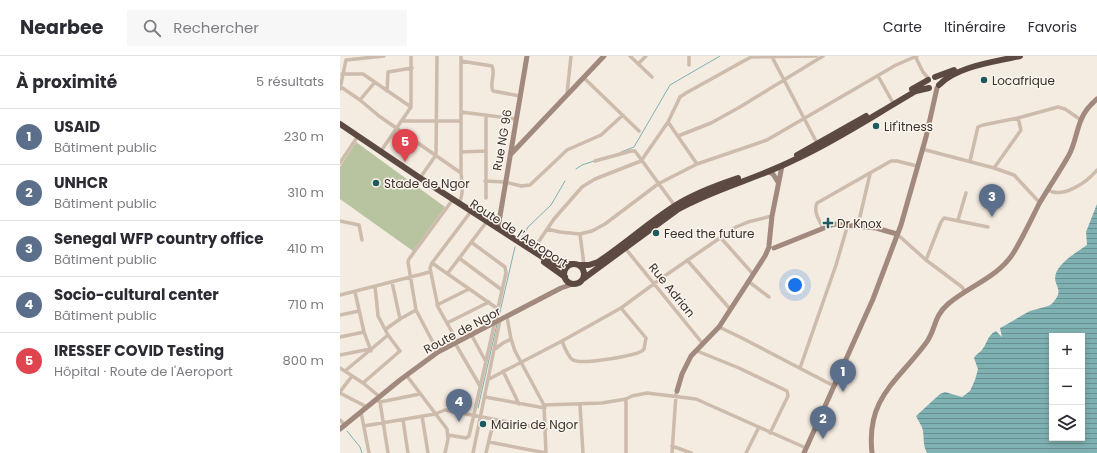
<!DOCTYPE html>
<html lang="fr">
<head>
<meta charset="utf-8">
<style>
	body { margin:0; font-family:Poppins,sans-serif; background:#f7f7f7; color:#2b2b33 }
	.controls { position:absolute; right:12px; bottom:12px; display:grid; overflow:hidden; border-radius:0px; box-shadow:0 2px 6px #0003 }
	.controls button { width:36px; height:36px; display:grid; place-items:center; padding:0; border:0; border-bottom:1px solid #e1e1e2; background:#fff; color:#2b2b33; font:20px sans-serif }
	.you { position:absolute; left:455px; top:229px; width:14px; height:14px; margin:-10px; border:3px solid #fff; border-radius:50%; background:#1a73e8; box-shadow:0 0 0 6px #1a73e833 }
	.badge { display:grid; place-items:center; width:26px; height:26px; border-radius:50%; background:#b45309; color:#fff; font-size:13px; font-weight:700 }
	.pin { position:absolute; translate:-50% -33px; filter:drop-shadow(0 1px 2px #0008) }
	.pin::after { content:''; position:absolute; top:21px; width:14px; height:12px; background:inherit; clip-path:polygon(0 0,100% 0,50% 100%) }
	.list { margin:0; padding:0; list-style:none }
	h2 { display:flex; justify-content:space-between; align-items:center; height:52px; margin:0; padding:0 16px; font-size:17px }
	h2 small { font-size:13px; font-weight:400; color:#7c7c81 }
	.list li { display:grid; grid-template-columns:26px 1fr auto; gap:12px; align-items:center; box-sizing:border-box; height:56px; padding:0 16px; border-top:1px solid #e1e1e2 }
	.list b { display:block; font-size:15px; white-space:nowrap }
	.list p { margin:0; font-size:13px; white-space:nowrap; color:#7c7c81 }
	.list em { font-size:13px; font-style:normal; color:#7c7c81 }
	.icon { flex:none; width:22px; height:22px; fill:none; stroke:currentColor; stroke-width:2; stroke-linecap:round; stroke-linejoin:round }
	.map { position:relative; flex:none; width:757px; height:397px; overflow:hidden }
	header { display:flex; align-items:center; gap:24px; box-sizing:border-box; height:56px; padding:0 20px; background:#fff; border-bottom:1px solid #e1e1e2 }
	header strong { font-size:19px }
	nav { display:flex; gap:22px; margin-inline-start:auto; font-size:14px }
	.search { width:280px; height:36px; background:#f7f7f7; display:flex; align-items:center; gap:10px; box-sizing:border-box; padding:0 14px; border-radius:0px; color:#7c7c81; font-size:15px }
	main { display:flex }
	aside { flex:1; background:#fff }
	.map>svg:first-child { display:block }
	.green { fill:#b8c4a0 }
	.water { fill:url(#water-rules); fill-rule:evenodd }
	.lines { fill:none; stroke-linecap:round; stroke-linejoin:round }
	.stream { stroke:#7fb0b2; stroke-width:1 }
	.street { stroke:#cdbbac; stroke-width:3.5 }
	.secondary { stroke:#a18a7d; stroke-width:5 }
	.highway { stroke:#5c4a42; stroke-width:6 }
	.poi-dot { fill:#1f5a5e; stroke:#fbf5ee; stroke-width:1.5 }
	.labels { text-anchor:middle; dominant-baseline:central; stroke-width:3; stroke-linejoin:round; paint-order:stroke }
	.poi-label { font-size:12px; fill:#3b302b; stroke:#fbf5ee; text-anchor:start }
	.street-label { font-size:12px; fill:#3b302b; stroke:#fbf5ee }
</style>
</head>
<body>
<header>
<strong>Nearbee</strong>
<div class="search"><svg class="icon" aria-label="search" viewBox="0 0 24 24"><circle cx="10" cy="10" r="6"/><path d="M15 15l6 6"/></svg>Rechercher</div>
<nav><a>Carte</a><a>Itinéraire</a><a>Favoris</a></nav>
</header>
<main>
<aside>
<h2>À proximité<small>5 résultats</small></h2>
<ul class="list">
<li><span class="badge" style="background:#5c6f8a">1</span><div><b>USAID</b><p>Bâtiment public</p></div><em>230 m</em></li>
<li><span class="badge" style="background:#5c6f8a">2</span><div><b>UNHCR</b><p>Bâtiment public</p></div><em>310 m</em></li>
<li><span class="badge" style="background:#5c6f8a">3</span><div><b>Senegal WFP country office</b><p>Bâtiment public</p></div><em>410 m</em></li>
<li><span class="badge" style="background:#5c6f8a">4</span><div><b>Socio-cultural center</b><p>Bâtiment public</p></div><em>710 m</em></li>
<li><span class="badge" style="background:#e0444e">5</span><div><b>IRESSEF COVID Testing</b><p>Hôpital · Route de l'Aeroport</p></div><em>800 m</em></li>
</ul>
</aside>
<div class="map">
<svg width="757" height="397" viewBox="0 0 757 397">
	<defs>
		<pattern id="water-rules" width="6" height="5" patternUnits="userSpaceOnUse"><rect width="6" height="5" fill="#7fb0b2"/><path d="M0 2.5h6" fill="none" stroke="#699091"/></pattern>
	</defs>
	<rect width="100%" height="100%" fill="#f4ebe1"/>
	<path class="green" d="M16,86l89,65 -32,44 -73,-52v-32z"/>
	<path class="water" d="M757,148v249h-170c-4,-7 -3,-15 -4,-22 -1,-6 -5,-10 -7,-15l24,-22 5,-2 17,5 8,-6 5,-11 3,-11 -4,-11c2,-4 4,-4 7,-7 6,-6 6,-16 15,-20l6,6 -2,-9c10,-5 20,-12 30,-17 6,-2 12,-3 18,-5 4,-1 7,-6 9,-9 3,-5 1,-9 -1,-14 -6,-16 20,-30 31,-38l-1,-13zM712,280h30v102h-30z"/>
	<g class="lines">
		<path class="stream" d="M281,96l13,-5 36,-62 50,-29
			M236,113l6,-4 12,-4
			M180,183l5,-6 3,-6 23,-22 14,-24
			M159,260l16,-69
			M138,352l19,-84
			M7,375l13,16 2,6"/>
		<path class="street" d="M290,0l22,21
			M575,0l8,16 6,7
			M432,1l45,86
			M121,5l31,5c4,8 -3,17 1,25l27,5
			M298,8l8,-8
			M349,9v-9
			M2,18h21l48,33
			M538,20l14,25
			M243,21l56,54
			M1,31l19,13 19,16 82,57
			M0,33l6,-29 38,-4
			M47,35l1,-19 24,-4
			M227,38l4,-38
			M20,44l15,-18
			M121,56l55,7
			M61,65h60
			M328,66l29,42
			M338,80l33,-13 29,-16 83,-51
			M582,93l72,19 20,7 26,28
			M41,95l30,-44v-51
			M121,96l24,-1
			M255,105l36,-10h4l40,55
			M630,105l7,-30 1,-4 5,-2 35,-7 40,-11 7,2 16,11
			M0,107l16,-24
			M654,112l27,-38 -3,-12
			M80,122l16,-23 1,-99
			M145,125l20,1 16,4 9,-1 37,-35 34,-15 22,-20
			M708,134c15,9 39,-8 49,-20
			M146,142v-83
			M119,147c5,-9 3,-19 2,-30v-117
			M618,164l8,-27
			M0,165l19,4 3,15
			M518,169l12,-51
			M483,172c-4,-8 -10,-17 -6,-25l74,-42h6l20,5
			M207,173l13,3 20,2
			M557,178l29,26 36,27 3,5
			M380,181l33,37
			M285,192l78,96
			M193,194l21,-31 28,-32 13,-8 46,-18 27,-39 12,-25 6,-4 65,-36 65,-1
			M119,202l43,32
			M347,204l43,49
			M586,204l15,-38 3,-4 44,9
			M92,207l66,46
			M244,209l-4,-31 12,-3 13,-7 53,-40 39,-20 70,-24 129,-75 21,-9
			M108,217l37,-49
			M408,225l21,16
			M52,226l8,37
			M15,236l9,40 7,19
			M0,239l90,-23
			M97,249l32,-16
			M0,259l19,-4
			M167,261l4,22 4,12 29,54 2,48
			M107,267l42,-21
			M379,271l23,11 92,48
			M46,273l14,-10 16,-9
			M131,278l14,26
			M0,281l24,-5
			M117,285l-19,-34 -8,-39 2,-5 37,-49
			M222,285c2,5 6,16 11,19 9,5 60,-4 69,-9l2,-2 2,-11 -25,-30
			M115,287l25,43
			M155,293l8,-6 8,-4
			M357,295l42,17 48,23 1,5 -18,37
			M98,296l-22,-42 -8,-48 1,-3 42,-57
			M0,299l30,-6
			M0,312l23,15 17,14
			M460,312l36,-103 12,-41
			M5,315l43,-36
			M163,315l16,33
			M67,320l40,53 1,10 -3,14
			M149,323l73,-38 59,-33 45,-33 70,-48 12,-5 24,-6
			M23,327l37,-32 -12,-16 -10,-19 -3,-30
			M0,336l12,-16
			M0,337l27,14
			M145,341l60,11
			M38,345l2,1 40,-8
			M40,346l8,51
			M204,349l58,-2 24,-4 6,-3 15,-3 49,6 110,49
			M240,349l3,48
			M21,356l8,41
			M82,360l6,37
			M0,364l5,5
			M63,364l5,33
			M24,370l71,-12 10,-4 101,19
			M108,379l18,3 3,-2 37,-163 -1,-6 -34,-25
			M149,386l57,11
			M332,390l19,7
			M133,397l27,-133
			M146,397l5,-21 6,-12
			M286,397v-54
			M332,397l4,-59
			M406,397l13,-26"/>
		<path class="secondary" d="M171,98l93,-98
			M429,116l4,2 5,8
			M158,172l29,-172
			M429,189l3,-29 10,-50
			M434,192l60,-24 42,4 21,6
			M337,335l5,-17 9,-18 28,-29 46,-71 4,-9
			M0,373l60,-49 38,-28 123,-64 15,-5
			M464,397l69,-154 28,-74 25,-88 11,-49
			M532,397c-6,-55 25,-71 54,-110 10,-13 7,-26 22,-39 21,-18 51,-27 66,-52 9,-15 17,-32 25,-48 10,-17 21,-33 30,-49 6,-11 7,-23 12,-35 3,-8 9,-15 16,-21"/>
		<path class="highway" d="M595,21l19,-7
			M599,29c18,-19 56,-23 81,-29
			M572,33l16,-9
			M0,68l80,54 127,82 13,5 12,-1
			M457,99l69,-39
			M204,206l21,15
			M224 218a10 10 0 1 1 20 0a10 10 0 1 1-20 0Z
			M239,209h10l9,-3c27,-18 51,-40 78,-57 19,-12 41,-20 62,-27
			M243,223l94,-69c37,-21 79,-31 117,-50 42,-19 82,-46 122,-69l13,-3"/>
	</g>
	<g class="poi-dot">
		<circle cx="644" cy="24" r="4"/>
		<circle cx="536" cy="70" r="4"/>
		<circle cx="36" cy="127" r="4"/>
		<path d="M486 161h4v4h4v4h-4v4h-4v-4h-4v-4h4z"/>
		<circle cx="316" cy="177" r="4"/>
		<circle cx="143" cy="368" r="4"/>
	</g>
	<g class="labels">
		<g class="poi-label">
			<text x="652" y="24">Locafrique</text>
			<text x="544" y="70">Lif'itness</text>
			<text x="44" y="127">Stade de Ngor</text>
			<text x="497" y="167">Dr Knox</text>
			<text x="324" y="177">Feed the future</text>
			<text x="151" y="368">Mairie de Ngor</text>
		</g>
		<g class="street-label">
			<text transform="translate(162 84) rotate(-80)">Rue NG 96</text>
			<text transform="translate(179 177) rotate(33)">Route de l'Aeroport</text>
			<text transform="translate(332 234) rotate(51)">Rue Adrian</text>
			<text transform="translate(122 274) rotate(-28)">Route de Ngor</text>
		</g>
	</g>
</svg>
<div class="controls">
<button>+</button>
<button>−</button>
<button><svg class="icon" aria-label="layers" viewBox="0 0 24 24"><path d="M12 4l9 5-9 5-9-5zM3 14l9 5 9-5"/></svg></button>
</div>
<div class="you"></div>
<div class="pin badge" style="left:503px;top:336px;background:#5c6f8a">1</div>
<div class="pin badge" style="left:483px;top:383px;background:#5c6f8a">2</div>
<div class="pin badge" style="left:652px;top:161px;background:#5c6f8a">3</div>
<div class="pin badge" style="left:119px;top:366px;background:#5c6f8a">4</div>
<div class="pin badge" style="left:65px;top:106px;background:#e0444e">5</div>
</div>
</main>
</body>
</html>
